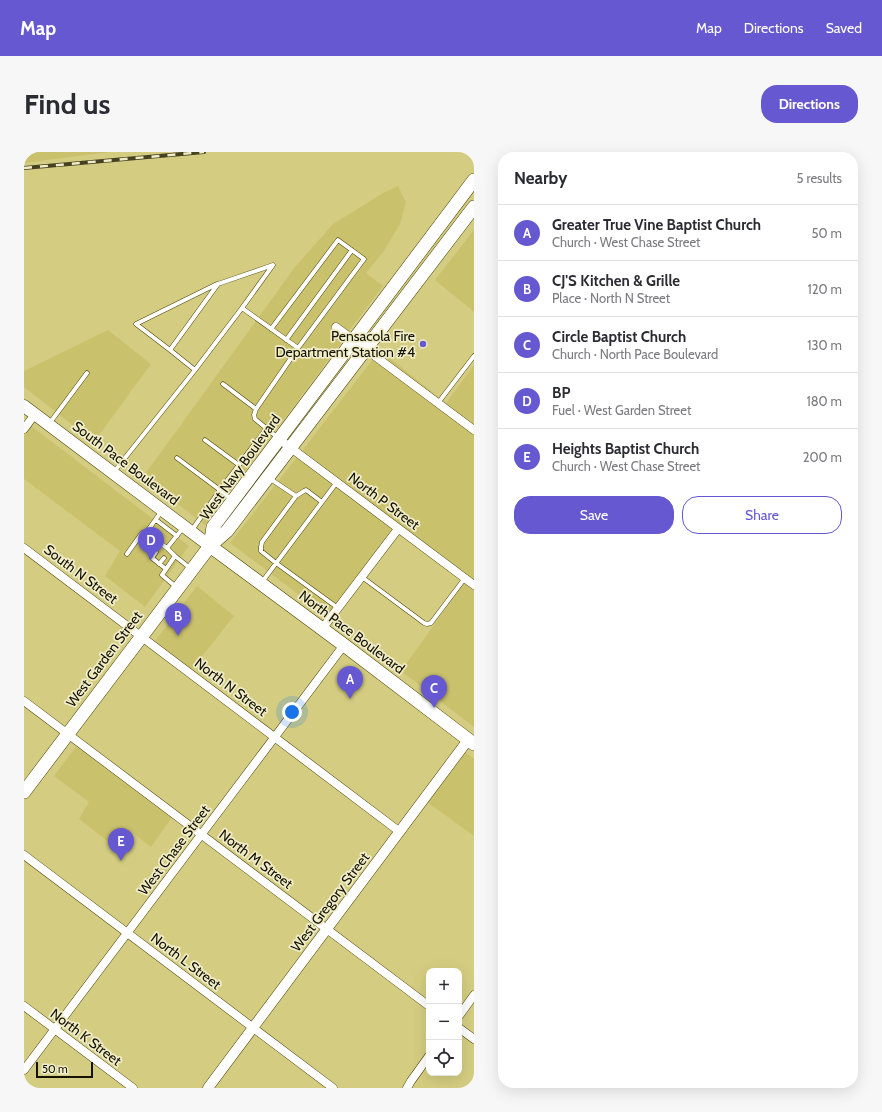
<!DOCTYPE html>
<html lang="en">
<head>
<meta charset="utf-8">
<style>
	body { margin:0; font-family:Cabin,sans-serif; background:#f7f7f7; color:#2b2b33 }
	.controls { position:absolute; right:12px; bottom:12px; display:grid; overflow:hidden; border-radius:8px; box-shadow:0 4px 16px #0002 }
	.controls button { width:36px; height:36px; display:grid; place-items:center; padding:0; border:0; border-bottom:1px solid #e1e1e2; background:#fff; color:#2b2b33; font:20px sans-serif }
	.scale { position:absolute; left:12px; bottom:10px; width:57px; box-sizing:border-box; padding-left:4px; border:2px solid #141200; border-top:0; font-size:11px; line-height:14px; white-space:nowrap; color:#141200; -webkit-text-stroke:3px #efecc7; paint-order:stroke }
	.you { position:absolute; left:268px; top:560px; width:14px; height:14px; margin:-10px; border:3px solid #fff; border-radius:50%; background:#1a73e8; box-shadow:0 0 0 6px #1a73e833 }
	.badge { display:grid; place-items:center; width:26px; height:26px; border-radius:50%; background:#6558d1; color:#fff; font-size:13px; font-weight:700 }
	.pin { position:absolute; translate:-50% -33px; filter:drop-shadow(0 1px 2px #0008) }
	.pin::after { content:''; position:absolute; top:21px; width:14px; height:12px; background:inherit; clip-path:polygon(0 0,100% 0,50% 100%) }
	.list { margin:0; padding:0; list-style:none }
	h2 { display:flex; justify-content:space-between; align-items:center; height:52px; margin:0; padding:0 16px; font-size:17px }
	h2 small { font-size:13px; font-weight:400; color:#7c7c81 }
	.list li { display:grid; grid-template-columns:26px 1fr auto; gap:12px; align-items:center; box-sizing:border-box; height:56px; padding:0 16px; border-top:1px solid #e1e1e2 }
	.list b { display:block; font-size:15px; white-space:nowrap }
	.list p { margin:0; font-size:13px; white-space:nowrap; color:#7c7c81 }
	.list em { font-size:13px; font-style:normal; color:#7c7c81 }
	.actions { display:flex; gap:8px; padding:12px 16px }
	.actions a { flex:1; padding:9px 0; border:1px solid #6558d1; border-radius:16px; text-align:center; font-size:14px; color:#6558d1 }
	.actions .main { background:#6558d1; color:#fff }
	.icon { flex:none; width:22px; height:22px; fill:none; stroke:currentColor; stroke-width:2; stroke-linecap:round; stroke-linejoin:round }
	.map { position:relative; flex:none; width:450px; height:936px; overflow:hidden; border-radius:16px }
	header { display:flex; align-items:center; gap:24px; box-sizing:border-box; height:56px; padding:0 20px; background:#6558d1; color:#fff }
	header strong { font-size:19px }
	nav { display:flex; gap:22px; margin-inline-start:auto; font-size:14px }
	.intro { display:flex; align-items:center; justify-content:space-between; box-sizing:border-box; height:96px; padding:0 24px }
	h1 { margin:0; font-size:28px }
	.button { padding:10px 18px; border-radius:16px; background:#6558d1; color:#fff; font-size:14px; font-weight:700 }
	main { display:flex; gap:24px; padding:0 24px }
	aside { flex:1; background:#fff; border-radius:16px; box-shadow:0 4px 16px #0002 }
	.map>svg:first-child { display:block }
	.built { fill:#cac16d }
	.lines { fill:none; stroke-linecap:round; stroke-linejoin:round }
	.service-casing { stroke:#4d4609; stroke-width:5 }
	.minor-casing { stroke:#4d4609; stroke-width:9 }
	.tertiary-casing { stroke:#4d4609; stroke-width:11 }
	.secondary-casing { stroke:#4d4609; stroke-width:13 }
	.primary-casing { stroke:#4d4609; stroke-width:14 }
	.service { stroke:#fff; stroke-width:4 }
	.minor { stroke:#fff; stroke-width:8 }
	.tertiary { stroke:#fff; stroke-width:10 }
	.secondary { stroke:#fff; stroke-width:12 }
	.primary { stroke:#fff; stroke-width:13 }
	.rail-casing { stroke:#464221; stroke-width:4 }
	.rail { stroke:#efecc7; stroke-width:2.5; stroke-dasharray:8; stroke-linecap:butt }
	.poi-dot { fill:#6558d1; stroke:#efecc7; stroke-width:1.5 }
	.labels { text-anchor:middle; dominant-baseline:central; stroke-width:3.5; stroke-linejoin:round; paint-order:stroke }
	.poi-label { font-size:14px; fill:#141200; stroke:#efecc7; text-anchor:end }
	.street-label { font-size:14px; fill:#141200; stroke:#efecc7 }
</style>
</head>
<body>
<header>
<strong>Map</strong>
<nav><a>Map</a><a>Directions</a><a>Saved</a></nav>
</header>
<div class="intro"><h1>Find us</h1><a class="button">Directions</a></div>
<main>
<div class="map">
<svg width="450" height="936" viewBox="0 0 450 936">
	<rect width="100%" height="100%" fill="#d4cd81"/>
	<path class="built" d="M0,0h86l-86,11z
		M374,34l8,16 -6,22 -16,27 -18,22 17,13 -35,46 -13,-10 -5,6 14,11 -139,186 -62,-48 152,-210 38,-43 52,-32z
		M450,78v82l-39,-32z
		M84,178l43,34 -57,78 -70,-55v-16z
		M356,198l66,53 28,-38v60l-96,-72z
		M349,207l101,76v145l-172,-129z
		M7,274l158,120 -44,61 -40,-31 15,-25 -96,-72v-43z
		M273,305l95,72 -65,87 -97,-73z
		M440,431l10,7v137l-73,-56z
		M173,434l37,30 -42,53 -37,-28z
		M53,593l95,72 -21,30 -18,-14 -14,17 -40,-31 10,-17 -35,-26z
		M441,600l9,7v77l-47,-34z"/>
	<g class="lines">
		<defs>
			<path id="service" d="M218,156l-47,62 -25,-20 48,-66 55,-19 -31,43 56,40 -42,61 -2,6 1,4 22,18
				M247,177l67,-89 26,19 -66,89
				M262,188l66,-90
				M146,198l-34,-26 81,-40
				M199,232l33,25
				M414,251l36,-47
				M25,272l38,-51
				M181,288l34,25
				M153,306l43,32 -28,40
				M89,321l82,-103
				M245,326l27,18
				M313,330l-15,20 -16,-12 -2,1 -8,5 -34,46 -1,5v4l15,12 62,45
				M207,347l-11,-9 46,-61
				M137,360l-15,21 21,15
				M132,368l21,16
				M132,400l-4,6 14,11
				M103,402l15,-21h4
				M151,404l-8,-8 16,-20
				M135,412l5,-6
				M338,425l62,46 3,1 4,-1 34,-45
				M238,430l60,-80
				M152,435l-14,-12 13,-19 15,12"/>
			<path id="minor" d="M312,175l138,103
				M0,277l11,-15
				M255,287l195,146
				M0,396l376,284
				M298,477l76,-100
				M0,549l405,305
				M0,703l309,233
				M0,854l109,82
				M435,864l15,-21
				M435,876l15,11
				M0,918l320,-425
				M383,936l4,-7 18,-25"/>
			<path id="tertiary" d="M184,936l260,-348"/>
			<path id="secondary" d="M0,254l186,140"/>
			<path id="primary" d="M186,394l3,-19 261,-347
				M186,394l134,99 130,99
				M0,640l186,-246 17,-15 247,-324"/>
		</defs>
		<use href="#service" class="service-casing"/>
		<use href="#minor" class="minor-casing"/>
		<use href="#tertiary" class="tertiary-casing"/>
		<use href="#secondary" class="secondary-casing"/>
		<use href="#primary" class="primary-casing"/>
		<use href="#service" class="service"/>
		<use href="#minor" class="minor"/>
		<use href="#tertiary" class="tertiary"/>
		<use href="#secondary" class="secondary"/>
		<use href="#primary" class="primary"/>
		<defs>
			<path id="rail" d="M0,16l180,-16"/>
		</defs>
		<use href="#rail" class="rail-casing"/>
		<use href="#rail" class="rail"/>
	</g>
	<circle class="poi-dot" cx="399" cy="192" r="4"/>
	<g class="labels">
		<g class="poi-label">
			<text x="391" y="184">Pensacola Fire<tspan x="391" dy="16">Department Station #4</tspan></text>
		</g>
		<g class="street-label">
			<text transform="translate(102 311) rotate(37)">South Pace Boulevard</text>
			<text transform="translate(216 315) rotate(-54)">West Navy Boulevard</text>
			<text transform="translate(360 349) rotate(37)">North P Street</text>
			<text transform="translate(57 422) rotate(37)">South N Street</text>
			<text transform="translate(328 480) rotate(37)">North Pace Boulevard</text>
			<text transform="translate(80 507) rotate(-53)">West Garden Street</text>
			<text transform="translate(207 535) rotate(37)">North N Street</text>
			<text transform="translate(150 698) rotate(-53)">West Chase Street</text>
			<text transform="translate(232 707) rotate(37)">North M Street</text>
			<text transform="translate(306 750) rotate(-53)">West Gregory Street</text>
			<text transform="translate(162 809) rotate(37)">North L Street</text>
			<text transform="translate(62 885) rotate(37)">North K Street</text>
		</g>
	</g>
</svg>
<div class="controls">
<button>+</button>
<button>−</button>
<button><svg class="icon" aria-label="locate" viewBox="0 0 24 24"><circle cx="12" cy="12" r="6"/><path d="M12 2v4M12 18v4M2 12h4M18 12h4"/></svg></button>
</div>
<div class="scale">50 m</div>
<div class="you"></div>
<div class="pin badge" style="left:326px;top:547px">A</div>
<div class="pin badge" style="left:154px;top:484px">B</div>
<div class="pin badge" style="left:410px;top:556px">C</div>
<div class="pin badge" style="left:127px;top:408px">D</div>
<div class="pin badge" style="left:97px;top:709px">E</div>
</div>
<aside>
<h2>Nearby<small>5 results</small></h2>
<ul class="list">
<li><span class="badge">A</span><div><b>Greater True Vine Baptist Church</b><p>Church · West Chase Street</p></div><em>50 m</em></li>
<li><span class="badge">B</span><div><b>CJ'S Kitchen &amp; Grille</b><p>Place · North N Street</p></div><em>120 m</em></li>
<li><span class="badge">C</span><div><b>Circle Baptist Church</b><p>Church · North Pace Boulevard</p></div><em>130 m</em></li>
<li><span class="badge">D</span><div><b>BP</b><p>Fuel · West Garden Street</p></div><em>180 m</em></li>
<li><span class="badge">E</span><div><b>Heights Baptist Church</b><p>Church · West Chase Street</p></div><em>200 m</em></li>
</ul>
<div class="actions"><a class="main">Save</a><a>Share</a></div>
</aside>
</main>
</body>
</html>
